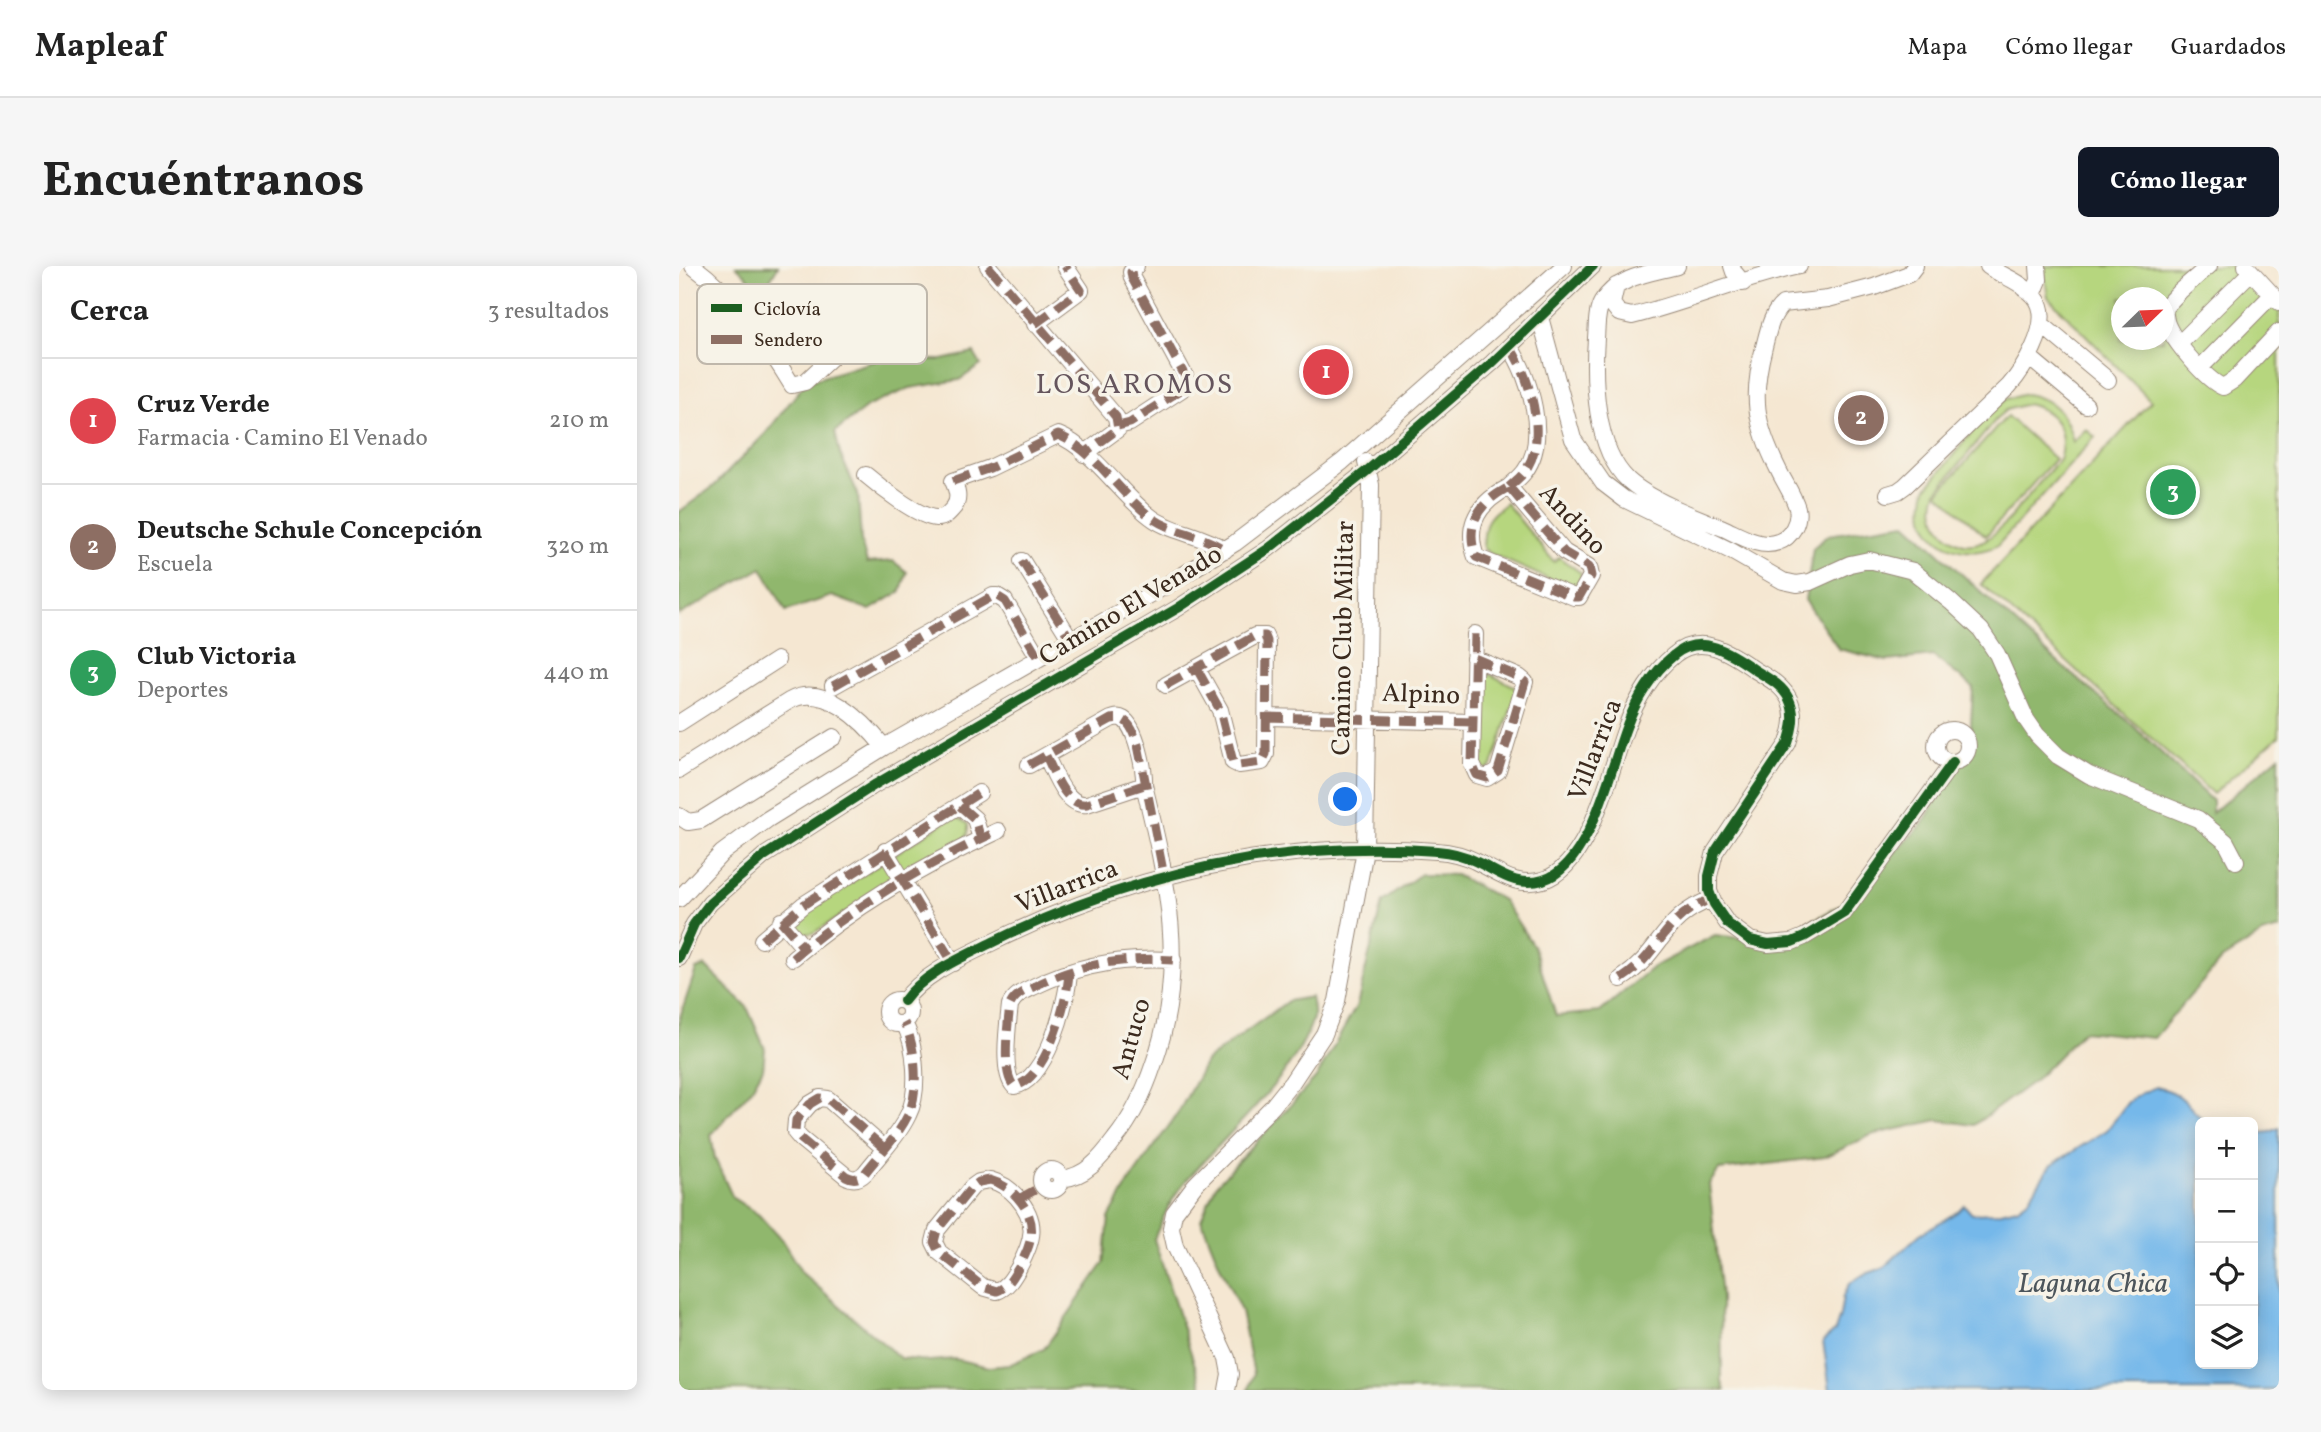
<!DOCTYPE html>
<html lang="es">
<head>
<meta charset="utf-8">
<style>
	body { margin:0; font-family:Vollkorn,serif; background:#f6f6f6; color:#222 }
	.controls { position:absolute; right:21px; bottom:21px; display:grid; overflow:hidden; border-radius:10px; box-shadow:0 4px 18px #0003 }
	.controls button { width:63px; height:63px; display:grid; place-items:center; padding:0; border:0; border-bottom:2px solid #e0e0e0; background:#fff; color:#222; font:35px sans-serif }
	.compass { position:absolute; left:1432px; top:21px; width:63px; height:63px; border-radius:50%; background:#fff; box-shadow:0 4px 18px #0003; rotate:67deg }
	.you { position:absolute; left:667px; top:534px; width:24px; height:24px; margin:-18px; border:5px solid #fff; border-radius:50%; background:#1a73e8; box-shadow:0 0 0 10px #1a73e833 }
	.badge { display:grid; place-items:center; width:46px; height:46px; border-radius:50%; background:#111827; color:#fff; font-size:23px; font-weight:700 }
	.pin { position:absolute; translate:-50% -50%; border:4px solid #fff; box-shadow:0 2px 7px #0006 }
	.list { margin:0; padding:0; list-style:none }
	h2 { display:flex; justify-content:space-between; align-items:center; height:91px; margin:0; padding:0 28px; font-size:30px }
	h2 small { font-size:23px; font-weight:400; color:#767676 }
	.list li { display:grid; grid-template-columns:46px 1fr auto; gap:21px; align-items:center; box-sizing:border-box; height:126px; padding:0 28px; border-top:2px solid #e0e0e0 }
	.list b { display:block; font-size:26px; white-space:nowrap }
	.list p { margin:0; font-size:23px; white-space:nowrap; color:#767676 }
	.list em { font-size:23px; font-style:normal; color:#767676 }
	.icon { flex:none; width:38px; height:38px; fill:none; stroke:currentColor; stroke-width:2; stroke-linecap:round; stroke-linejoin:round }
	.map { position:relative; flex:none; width:1600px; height:1124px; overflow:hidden; border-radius:10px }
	header { display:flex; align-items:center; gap:42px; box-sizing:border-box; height:98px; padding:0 35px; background:#fff; border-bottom:2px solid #e0e0e0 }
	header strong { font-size:33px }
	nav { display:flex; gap:38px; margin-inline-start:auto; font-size:24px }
	.intro { display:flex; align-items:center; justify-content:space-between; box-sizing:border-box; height:168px; padding:0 42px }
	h1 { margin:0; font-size:49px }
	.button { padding:18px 32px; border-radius:10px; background:#111827; color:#fff; font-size:24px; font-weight:700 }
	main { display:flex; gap:42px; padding:0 42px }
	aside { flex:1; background:#fff; border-radius:10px; box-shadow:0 4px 18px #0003 }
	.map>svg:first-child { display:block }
	.green { fill:#b6d67e; stroke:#78804e; stroke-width:2; fill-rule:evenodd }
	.forest { fill:#90b76d; stroke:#667046; stroke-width:2 }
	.water { fill:#75b8ea; stroke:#587184; stroke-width:2 }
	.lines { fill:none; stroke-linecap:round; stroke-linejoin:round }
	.minor-casing { stroke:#988878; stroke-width:18 }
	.minor { stroke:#fff; stroke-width:16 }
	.quiet { stroke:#8d6e63; stroke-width:9; stroke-dasharray:18 9; stroke-linecap:butt }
	.cycleway-casing { stroke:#f7f3e8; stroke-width:15 }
	.cycleway { stroke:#1b5e20; stroke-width:10 }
	.labels { text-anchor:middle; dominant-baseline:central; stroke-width:7; stroke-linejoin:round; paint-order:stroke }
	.street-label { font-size:26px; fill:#3b2a1e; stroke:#f7f3e8 }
	.neighbourhood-label { font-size:28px; letter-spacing:2px; fill:#65555d; stroke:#f7f3e8 }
	.water-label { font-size:28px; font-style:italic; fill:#4c555b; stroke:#f7f3e8 }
	.key { fill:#f7f3e8; stroke:#bfb7ab; stroke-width:2 }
	.key-label { font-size:19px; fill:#3b2a1e }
</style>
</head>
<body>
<header>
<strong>Mapleaf</strong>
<nav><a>Mapa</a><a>Cómo llegar</a><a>Guardados</a></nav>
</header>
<div class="intro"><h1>Encuéntranos</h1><a class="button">Cómo llegar</a></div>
<main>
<aside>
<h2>Cerca<small>3 resultados</small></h2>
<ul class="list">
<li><span class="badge" style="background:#e0444e">1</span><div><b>Cruz Verde</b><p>Farmacia · Camino El Venado</p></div><em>210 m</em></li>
<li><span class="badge" style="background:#8d6e63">2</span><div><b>Deutsche Schule Concepción</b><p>Escuela</p></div><em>320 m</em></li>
<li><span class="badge" style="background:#2e9e5b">3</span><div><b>Club Victoria</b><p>Deportes</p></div><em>440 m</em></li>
</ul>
</aside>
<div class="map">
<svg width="1600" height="1124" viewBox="0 0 1600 1124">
	<rect width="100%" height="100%" fill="#f7f3e8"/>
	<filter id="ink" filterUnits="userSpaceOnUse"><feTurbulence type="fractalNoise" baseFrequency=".0143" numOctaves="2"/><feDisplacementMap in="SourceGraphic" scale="14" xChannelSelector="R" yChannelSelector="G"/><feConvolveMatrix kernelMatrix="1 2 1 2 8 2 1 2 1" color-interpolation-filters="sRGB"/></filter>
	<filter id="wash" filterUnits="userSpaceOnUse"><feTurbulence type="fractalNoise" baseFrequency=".00686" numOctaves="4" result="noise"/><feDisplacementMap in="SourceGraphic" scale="28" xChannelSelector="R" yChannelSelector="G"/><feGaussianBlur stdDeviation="1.57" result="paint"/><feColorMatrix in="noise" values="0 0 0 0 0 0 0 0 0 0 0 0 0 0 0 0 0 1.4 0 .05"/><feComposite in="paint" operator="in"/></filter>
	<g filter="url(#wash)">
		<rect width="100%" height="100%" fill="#f5e7d2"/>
		<path class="green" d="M1364,0h199l37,38v432l-66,58 -232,-210 170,-183 -103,-104zM1442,32h42v42h-42z
			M1347,128c28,5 42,21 47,48l13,-13 9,8 -97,108c-27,15 -66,4 -74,-28 -2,-9 0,-19 2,-28l61,-76 19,-14zM1348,138c29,7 41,28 32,56 -12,14 -24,28 -36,42 -19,23 -47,63 -79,30 -11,-12 -12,-26 -7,-41l61,-74 8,-7z
			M1328,150l48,43 -69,77 -48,-43z
			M827,237l48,59 5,-5 22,16v5l-4,8 -8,2 -80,-35 -6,-5c1,-26 3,-30 23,-45z
			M806,406l29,14 3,5 -25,75 -5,4 -5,-1 -6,-20 5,-2 3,-54 -6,-2 3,-17z
			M275,550l14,8v9l-3,7 -152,93 -12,1 -6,-9v-5l5,-5z"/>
		<path class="forest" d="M57,0h42l-15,26z
			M295,87l7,12 -22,15 -49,8 -42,18 -33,26 5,22 18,40 3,47 6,22 26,-2 14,11 -6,19 -31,19 -38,-14 -46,15 -24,-43 -83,47v-103l35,-26 51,-52 41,-52 75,-23 61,1z
			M1227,257l156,143 66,55 84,80v12l67,-57v173l-17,5 -41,26 -67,78 -71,-7 -48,49 -61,45 -36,-5 -67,15 -46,22 -106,13 -10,14 12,112 1,86 3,8h-477l6,-16 -13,-63 -21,-45 -19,-47 15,-34 100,-107 41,-73 25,-103 39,-28 35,1 47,25 31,47 22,69 44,-4 53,-45 62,-32 59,7 67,-37 81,-80 48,-84 3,-54 -40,-31 -46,5 -48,-12 -34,-49 8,-52 15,-13z
			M26,700l42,41 18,42 -2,20 -12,21 -40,45 4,24 18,39 26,17 24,27 19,31 98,85 29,3 26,-2 34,8 20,-2 35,-16 60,-86 5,-45 20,-36 49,-69 29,-53 81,-59 23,-4c1,6 3,14 2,21 -16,57 -90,119 -129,165 -13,16 -22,37 -30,56l49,151h-524v-370l17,-51z"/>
		<path class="water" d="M1477,821c33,7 28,20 51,35h-7v242h53v-230l17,-2 9,-4v262h-449l-7,-49 12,-10 5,-15 3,-20 6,-12 14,-9 20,-7 37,-34 37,-22 7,-7 8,9 25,-1 20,-5 11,-8 22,-34 57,-36 21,-28 14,-9z"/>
	</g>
	<g filter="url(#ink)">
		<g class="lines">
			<defs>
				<path id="minor" d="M14,0c42,31 72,75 99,119l13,-3 30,-28
					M309,0l128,151 2,12 -34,25
					M998,0c-26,7 -60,10 -75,36 -6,10 -5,25 -6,36 -3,42 -1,111 32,142 22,20 67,37 95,48 16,7 37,21 55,14 13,-4 22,-21 19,-34 -4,-14 -13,-26 -19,-39 -23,-46 -27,-72 -14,-122 4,-15 7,-33 19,-43l45,-5 46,-12 35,-13 6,-8
					M1053,0l2,6 9,11
					M1530,0l-29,25 -16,17c1,5 1,11 3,16 7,18 39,56 56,63l11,-7 45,-48
					M1567,0l33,36
					M937,20l-4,18 7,9 13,3c56,-14 111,-38 167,-50
					M1354,29l6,-15 -1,-14
					M861,51l33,122 30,44 21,16 107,52 52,30 14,3 13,-2 40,-18 19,-4 44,11 38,31 30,28 16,24 29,65 11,16 21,21 31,19 109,44 28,23 10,19
					M356,58l46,-34 -16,-24
					M1362,58l67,56
					M1501,77l71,-71
					M1350,91l57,48
					M1521,102l72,-73
					M439,160l12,-3 52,-34 4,-6 -1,-7 -53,-98 -1,-6 5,-6
					M187,209c14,12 52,42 70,43 8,1 13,-5 18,-11 6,-8 3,-17 -1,-26l37,-13 68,-33c34,13 64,61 93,82 19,15 50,17 74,33
					M830,221l55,65 25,15 2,9 -12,21h-5l-98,-40c-12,-34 4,-55 33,-70z
					M830,221c5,-5 12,-10 16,-16 24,-32 5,-94 -15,-124
					M1209,228l10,-3 7,-5 104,-100c15,-17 39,-57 31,-80 -2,-7 -8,-13 -14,-17 -11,-10 -26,-14 -38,-23
					M343,295l49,79
					M795,392l45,19 6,5 -27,89 -11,7 -10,-3 -5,-11 3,-130
					M487,419l89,-49h10l2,5 -1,113 -4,8 -23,3 -6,-3 -13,-52 -23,-41
					M154,420l160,-90h4l8,5 34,57
					M587,451l207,5
					M0,457l98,-63
					M1257 480a16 16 0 1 1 32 0a16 16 0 1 1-32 0Z
					M367,490c8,15 19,51 41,48l57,-19
					M350,499l82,-46c5,-1 7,-3 12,0 13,7 22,52 21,66 23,95 44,182 10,278 -9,27 -21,54 -39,76 -14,19 -29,38 -54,40
					M0,504l110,-69c35,-20 75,21 95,46
					M281,540l15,13 6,20
					M0,550l9,6 13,-2 133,-83
					M206,585l68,112
					M0,633l43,-46 46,-34 116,-72 283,-162 68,-42 107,-81 222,-196
					M102,655l23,27
					M83,674l41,-35 176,-112
					M0,692l15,-34 16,-21 54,-47 112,-72 302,-176 90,-59 100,-79 124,-107 101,-97
					M114,692c61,-52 133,-94 205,-127
					M390,706c-1,28 -23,110 -55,114 -13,-13 -6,-62 -4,-81 5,-11 15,-14 25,-19 44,-22 89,-29 138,-26
					M942,713c41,-26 41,-63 91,-80
					M207 746a12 12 0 1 1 24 0a12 12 0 1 1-24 0Z
					M225,735c20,-28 59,-44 89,-59 141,-69 287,-103 444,-91 14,1 26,4 38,10 24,11 41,27 68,19 48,-14 68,-115 84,-155 9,-25 26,-53 47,-70 27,-23 57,-2 81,15 13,8 27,15 34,29 7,15 4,29 -1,44l-73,109 -6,24v15l5,13 13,19 23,17 18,4 24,-2 12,-5 40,-24 109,-151
					M205,882l-56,-49 -8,-1 -10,6 -14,16 -1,12 6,7 45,37c7,4 13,3 19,-3 14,-18 33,-37 43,-58 12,-23 8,-70 -4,-92
					M362 914a10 10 0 1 1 20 0a10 10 0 1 1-20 0Z
					M311,914c11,3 20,9 27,17 22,25 16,44 2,70 -6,10 -11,20 -22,24l-14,-4 -44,-35 -5,-10 3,-12 35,-43 7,-5z
					M548,1124l3,-16 -3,-16 -52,-112 -4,-18 3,-15 21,-28 77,-78 20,-25 32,-48 13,-33 28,-151 6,-365 -5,-23"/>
			</defs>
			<use href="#minor" class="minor-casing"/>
			<use href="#minor" class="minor"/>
			<path class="quiet" d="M309,0l128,151 2,12 -34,25
				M356,58l46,-34 -16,-24
				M439,160l12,-3 52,-34 4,-6 -1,-7 -53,-98 -1,-6 5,-6
				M274,215l37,-13 68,-33c34,13 64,61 93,82 19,15 50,17 74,33
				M830,221l55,65 25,15 2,9 -12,21h-5l-98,-40c-12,-34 4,-55 33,-70z
				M830,221c5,-5 12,-10 16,-16 24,-32 5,-94 -15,-124
				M343,295l49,79
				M795,392l45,19 6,5 -27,89 -11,7 -10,-3 -5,-11 3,-130
				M487,419l89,-49h10l2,5 -1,113 -4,8 -23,3 -6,-3 -13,-52 -23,-41
				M154,420l160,-90h4l8,5 34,57
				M587,451l207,5
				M367,490c8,15 19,51 41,48l57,-19
				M350,499l82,-46c18,-4 22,12 27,26l26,131
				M281,540l15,13 6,20
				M206,585l68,112
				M102,655l23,27
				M83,674l41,-35 176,-112
				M114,692c61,-52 133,-94 205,-127
				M390,706c-1,28 -23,110 -55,114 -13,-13 -6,-62 -4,-81 5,-11 15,-14 25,-19 44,-22 89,-29 138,-26
				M942,713c41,-26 41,-63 91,-80
				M205,882l-56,-49 -8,-1 -10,6 -14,16 -1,12 6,7 45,37c7,4 13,3 19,-3 14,-18 33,-37 43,-58 12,-23 8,-70 -4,-92
				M311,914c11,3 20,9 27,17 22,25 16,44 2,70 -6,10 -11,20 -22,24l-14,-4 -44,-35 -5,-10 3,-12 35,-43 7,-5z
				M340,933l23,-13"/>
			<defs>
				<path id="cycleway" d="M0,692l15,-34 16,-21 54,-47 112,-72 302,-176 90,-59 100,-79 124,-107 101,-97
					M225,735c20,-28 59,-44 89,-59 141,-69 287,-103 444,-91 14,1 26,4 38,10 24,11 41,27 68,19 48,-14 68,-115 84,-155 9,-25 26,-53 47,-70 27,-23 57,-2 81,15 13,8 27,15 34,29 7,15 4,29 -1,44l-73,109 -6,24v15l5,13 13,19 23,17 18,4 24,-2 12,-5 40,-24 109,-151"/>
			</defs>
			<use href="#cycleway" class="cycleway-casing"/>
			<use href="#cycleway" class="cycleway"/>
		</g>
	</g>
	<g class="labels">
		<g class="street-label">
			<text transform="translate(893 254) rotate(47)">Andino</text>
			<text transform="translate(452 340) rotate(-31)">Camino El Venado</text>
			<text transform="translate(665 372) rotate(-89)">Camino Club Militar</text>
			<text transform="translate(742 429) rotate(2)">Alpino</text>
			<text transform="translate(917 484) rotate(-69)">Villarrica</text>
			<text transform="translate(388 621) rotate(-21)">Villarrica</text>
			<text transform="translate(453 773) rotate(-74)">Antuco</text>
		</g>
		<g class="neighbourhood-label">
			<text x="456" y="119">LOS AROMOS</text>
		</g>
		<g class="water-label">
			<text x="1414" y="1018">Laguna Chica</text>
		</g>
	</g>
	<rect x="18" y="18" width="230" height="80" rx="10" class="key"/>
	<rect x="32" y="38" width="31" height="8" fill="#1b5e20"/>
	<rect x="32" y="69" width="31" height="9" fill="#8d6e63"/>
	<g class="key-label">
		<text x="75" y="49">Ciclovía</text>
		<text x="75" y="80">Sendero</text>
	</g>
</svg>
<div class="controls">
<button>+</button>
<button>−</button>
<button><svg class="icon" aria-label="locate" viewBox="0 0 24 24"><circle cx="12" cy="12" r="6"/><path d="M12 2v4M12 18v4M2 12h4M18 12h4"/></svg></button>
<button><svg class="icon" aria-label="layers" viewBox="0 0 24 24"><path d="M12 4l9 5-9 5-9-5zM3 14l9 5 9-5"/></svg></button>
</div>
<svg class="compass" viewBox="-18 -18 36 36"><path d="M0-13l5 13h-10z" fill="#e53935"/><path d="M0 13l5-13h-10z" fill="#767676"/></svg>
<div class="you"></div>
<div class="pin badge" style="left:647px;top:106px;background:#e0444e">1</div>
<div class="pin badge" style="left:1182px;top:152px;background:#8d6e63">2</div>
<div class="pin badge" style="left:1494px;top:226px;background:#2e9e5b">3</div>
</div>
</main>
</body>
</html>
